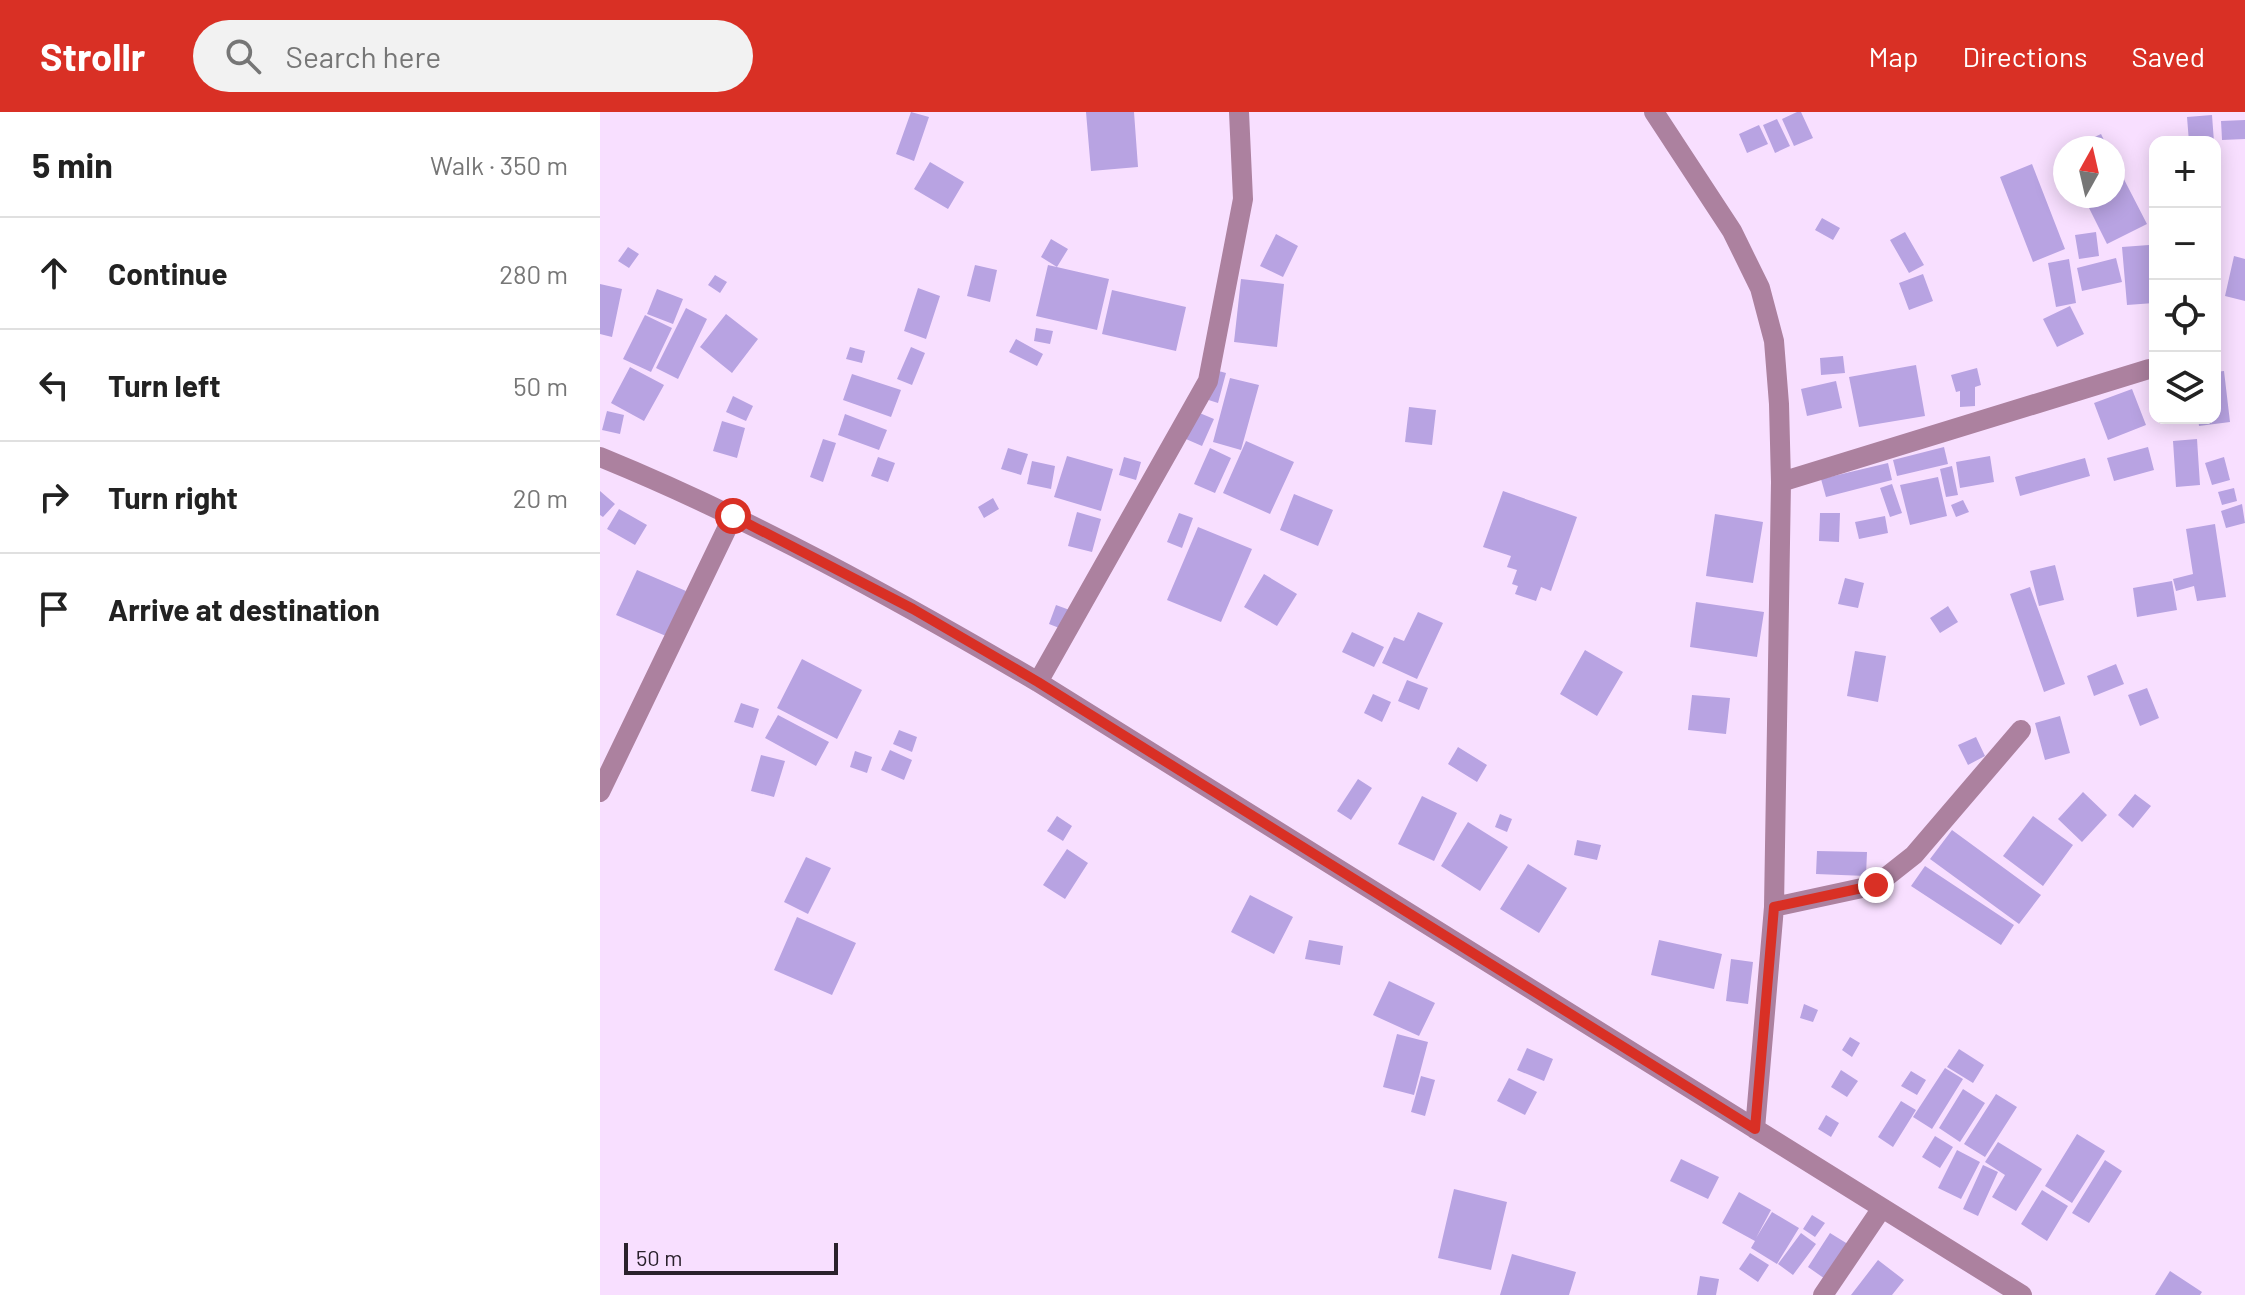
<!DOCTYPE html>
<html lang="en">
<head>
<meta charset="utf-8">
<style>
	body { margin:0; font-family:Barlow,sans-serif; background:#f2f2f2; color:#222 }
	.controls { position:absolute; right:24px; top:24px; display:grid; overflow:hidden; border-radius:16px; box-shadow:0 4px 20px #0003 }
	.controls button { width:72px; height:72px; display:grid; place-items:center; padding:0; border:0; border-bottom:2px solid #e0e0e0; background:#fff; color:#222; font:40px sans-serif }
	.compass { position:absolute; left:1453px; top:24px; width:72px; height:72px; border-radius:50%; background:#fff; box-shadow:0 4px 20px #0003; rotate:8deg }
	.scale { position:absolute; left:24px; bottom:20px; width:214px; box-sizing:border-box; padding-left:8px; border:4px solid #2a212c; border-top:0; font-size:22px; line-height:28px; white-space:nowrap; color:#2a212c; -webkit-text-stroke:6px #f8dfff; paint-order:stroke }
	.stop { position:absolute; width:24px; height:24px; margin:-18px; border:6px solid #d93025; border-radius:50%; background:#fff }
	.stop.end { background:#d93025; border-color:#fff; box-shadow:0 2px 8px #0008 }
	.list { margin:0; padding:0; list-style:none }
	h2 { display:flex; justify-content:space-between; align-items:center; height:104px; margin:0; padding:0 32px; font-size:34px }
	h2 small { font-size:26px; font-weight:400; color:#767676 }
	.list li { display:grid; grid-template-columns:52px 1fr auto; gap:24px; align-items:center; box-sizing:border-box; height:112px; padding:0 32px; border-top:2px solid #e0e0e0 }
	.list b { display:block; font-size:30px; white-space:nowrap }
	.list em { font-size:26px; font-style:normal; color:#767676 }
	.icon { flex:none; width:44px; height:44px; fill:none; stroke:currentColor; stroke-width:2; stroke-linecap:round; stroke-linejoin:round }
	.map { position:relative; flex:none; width:1645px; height:1183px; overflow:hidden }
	header { display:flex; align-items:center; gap:48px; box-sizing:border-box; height:112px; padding:0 40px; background:#d93025; color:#fff }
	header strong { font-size:38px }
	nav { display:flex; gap:44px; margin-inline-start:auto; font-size:28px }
	.search { width:560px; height:72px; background:#f2f2f2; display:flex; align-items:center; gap:20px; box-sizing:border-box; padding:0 28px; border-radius:44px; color:#767676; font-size:30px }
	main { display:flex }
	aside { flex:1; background:#fff }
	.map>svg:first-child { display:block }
	.building { fill:#b8a3e2 }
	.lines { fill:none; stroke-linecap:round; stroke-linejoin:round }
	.minor { stroke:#ac819f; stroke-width:20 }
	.route { stroke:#d93025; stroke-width:10 }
</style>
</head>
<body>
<header>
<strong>Strollr</strong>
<div class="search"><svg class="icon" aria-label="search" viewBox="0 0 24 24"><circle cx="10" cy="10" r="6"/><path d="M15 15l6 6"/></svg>Search here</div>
<nav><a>Map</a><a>Directions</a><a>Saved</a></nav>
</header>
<main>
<aside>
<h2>5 min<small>Walk · 350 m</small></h2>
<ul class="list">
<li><svg class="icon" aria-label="ahead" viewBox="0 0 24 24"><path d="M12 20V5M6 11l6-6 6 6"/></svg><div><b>Continue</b></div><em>280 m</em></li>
<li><svg class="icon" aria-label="left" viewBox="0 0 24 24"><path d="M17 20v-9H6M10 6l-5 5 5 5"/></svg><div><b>Turn left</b></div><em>50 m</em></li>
<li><svg class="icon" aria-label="right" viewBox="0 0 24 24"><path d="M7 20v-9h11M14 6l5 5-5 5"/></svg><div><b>Turn right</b></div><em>20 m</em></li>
<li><svg class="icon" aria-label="arrive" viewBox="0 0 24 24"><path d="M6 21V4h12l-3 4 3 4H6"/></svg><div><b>Arrive at destination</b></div></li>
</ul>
</aside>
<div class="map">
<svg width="1645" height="1183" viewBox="0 0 1645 1183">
	<rect width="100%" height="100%" fill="#f8dfff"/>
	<path class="building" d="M311,0l18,5 -15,44 -18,-7z
		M486,0h48l4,55 -47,4z
		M1197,0h4l12,26 -19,8 -12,-27z
		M1612,3l2,27h-25l-2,-25z
		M1177,7l13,27 -15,7 -12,-28z
		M1645,8v19l-23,1 -1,-19z
		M1159,13l9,19 -21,9 -8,-19z
		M1501,22l7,14h-37z
		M1513,46l34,66 -40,20 -24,-48h30z
		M330,50l34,20 -16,27 -34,-20z
		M1432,52l33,85 -32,13 -33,-85z
		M1222,106l18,10 -7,12 -18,-10z
		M1305,120l19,33 -15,8 -19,-33z
		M1496,120l3,24 -20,3 -4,-24z
		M676,122l22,12 -15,31 -23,-11z
		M451,127l17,10 -11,18 -16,-10z
		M1549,133l5,58 -27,2 -5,-58z
		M28,135l11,7 -10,14 -11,-7z
		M1634,144l11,3v42l-20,-5z
		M1516,146l6,24 -40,9 -5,-23z
		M1469,147l7,44 -20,4 -8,-44z
		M375,153l22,5 -7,32 -23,-6z
		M448,153l61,14 -12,51 -61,-14z
		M1323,162l10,27 -24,9 -10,-27z
		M115,163l12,7 -7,11 -12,-8z
		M641,167l43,5 -7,63 -43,-5z
		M0,172l22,5 -10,48 -12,-3z
		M318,176l22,8 -14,43 -22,-8z
		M57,177l26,10 -10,25 -26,-10z
		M512,178l74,17 -10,44 -74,-17z
		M1470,194l14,28 -27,13 -14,-28z
		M86,196l21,11 -29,60 -22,-11z
		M126,202l32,25 -26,34 -32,-26z
		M45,203l27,13 -21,44 -28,-13z
		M436,216l17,3 -3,13 -16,-3z
		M416,227l27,15 -6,12 -28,-14z
		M250,235l15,4 -3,12 -16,-4z
		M311,235l14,6 -13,32 -15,-6z
		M1243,244l2,17 -24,2 -1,-17z
		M1316,253l9,51 -66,11 -10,-50z
		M30,255l34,18 -20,36 -33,-18z
		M604,255l22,6 -8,30 -22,-7z
		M1377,256l4,17 -6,2v19l-15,1v-16l-4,1 -5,-17z
		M1624,259l6,51 -31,4 -1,-8h17v-46z
		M252,262l49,16 -10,27 -48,-17z
		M630,266l29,7 -18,65 -28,-8z
		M1236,269l6,27 -35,8 -6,-27z
		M1532,277l14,36 -38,15 -14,-37z
		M133,284l20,10 -7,15 -20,-9z
		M809,295l27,3 -4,35 -27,-3z
		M590,297l24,10 -12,27 -23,-10z
		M7,299l17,4 -4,19 -18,-4z
		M245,302l42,16 -8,20 -41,-15z
		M122,309l23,7 -8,30 -24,-7z
		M223,327l13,4 -13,39 -13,-5z
		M1597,327l3,46 -24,2 -3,-46z
		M646,329l48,21 -24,52 -47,-21z
		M1344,335l4,17 -51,12 -4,-16z
		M1548,335l6,23 -40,11 -7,-23z
		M408,336l20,6 -7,21 -20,-6z
		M610,336l21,10 -16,35 -21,-9z
		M467,344l46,13 -12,42 -47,-14z
		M1390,344l4,26 -34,6 -4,-26z
		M278,345l17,6 -7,19 -17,-6z
		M524,345l17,5 -5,18 -17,-5z
		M1624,345l6,23 -18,5 -7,-22z
		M1485,346l5,18 -70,20 -5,-19z
		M432,349l23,5 -4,23 -24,-5z
		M1288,351l4,17 -66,17 -5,-18z
		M1352,354l6,29 -12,2 -6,-28z
		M1338,365l9,39 -37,9 -10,-40z
		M1292,372l10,29 -12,4 -10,-29z
		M1634,376l3,13 -15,4 -4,-13z
		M0,379l15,13 -12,13 -3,-2z
		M903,379l74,26 -26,74 -10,-4 -5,14 -21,-7 3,-8 -6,-2 5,-14 -10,-3 4,-11 -28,-9z
		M694,382l39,16 -15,36 -38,-16z
		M393,386l6,11 -15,9 -6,-11z
		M1363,388l6,12 -13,5 -5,-12z
		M1642,392l3,19 -19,5 -5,-17z
		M19,397l28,16 -12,20 -28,-16z
		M477,400l24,7 -9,33 -24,-6z
		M579,401l14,5 -11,30 -15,-6z
		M1220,401h20l-1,29 -20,-1z
		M1115,402l48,8 -10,61 -47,-7z
		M1285,404l3,17 -29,6 -4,-17z
		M1615,412l11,73 -29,4 -3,-15 -18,5 -3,-12 20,-5 -7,-45z
		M598,415l54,22 -31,73 -54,-22z
		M1455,453l9,35 -25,6 -9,-35z
		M37,458l49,21 -20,45 -50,-21z
		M664,462l33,20 -20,32 -33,-19z
		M1245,466l19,5 -6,25 -20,-4z
		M1572,469l5,29 -40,7 -4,-29z
		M1430,475l35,97 -21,8 -34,-98z
		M1096,490l68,10 -7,45 -67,-10z
		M456,493l19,7 -8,19 -18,-7z
		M1348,494l10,16 -18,11 -10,-15z
		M818,500l25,11 -26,56 -35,-16 12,-26 10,4z
		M752,520l32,15 -10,20 -32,-15z
		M985,538l38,22 -26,44 -37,-22z
		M1255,539l31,5 -8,46 -31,-6z
		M202,547l60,31 -25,49 -60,-31z
		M1516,552l8,20 -30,12 -7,-20z
		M807,568l21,8 -9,22 -21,-9z
		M1547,576l12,30 -19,8 -12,-31z
		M773,582l18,8 -9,20 -18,-9z
		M1092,583l38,3 -4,36 -38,-4z
		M141,591l18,6 -6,19 -19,-6z
		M178,603l51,27 -13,24 -51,-28z
		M1460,604l10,37 -25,7 -10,-37z
		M299,618l18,7 -5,15 -19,-8z
		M1376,625l9,19 -17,9 -10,-20z
		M858,635l29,18 -10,17 -29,-18z
		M290,638l22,10 -8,20 -23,-10z
		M255,639l17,6 -5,16 -17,-6z
		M161,643l24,6 -11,36 -23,-6z
		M758,667l14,9 -21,32 -14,-9z
		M1483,680l24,23 -25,27 -24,-23z
		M1535,682l16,12 -18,22 -15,-13z
		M822,684l35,17 -23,48 -36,-17z
		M900,702l12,5 -5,13 -12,-5z
		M457,704l15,10 -9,15 -16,-10z
		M1433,704l40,29 -30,41 -40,-30z
		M868,710l40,25 -28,44 -39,-25z
		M1352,718l89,65 -22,29 -89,-65z
		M977,728l24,5 -4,15 -23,-5z
		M467,737l21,14 -23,36 -22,-14z
		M1217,739l50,1 -1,24 -50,-2z
		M206,745l25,11 -23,46 -24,-12z
		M928,752l39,24 -28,45 -39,-24z
		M1325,754l89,59 -13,20 -90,-59z
		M650,783l43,22 -19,37 -43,-22z
		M197,805l59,26 -24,52 -58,-25z
		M709,828l34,6 -3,19 -35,-6z
		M1059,828l63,14 -8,35 -63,-14z
		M1131,847l22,3 -5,42 -22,-3z
		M789,869l46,22 -16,33 -46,-21z
		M1204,892l14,6 -5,12 -13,-4z
		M797,922l31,8 -14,53 -31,-8z
		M1250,925l10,6 -8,14 -10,-7z
		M927,936l26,11 -9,22 -27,-11z
		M1359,937l25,16 -11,18 -26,-16z
		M1345,956l18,11 -31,50 -19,-12z
		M1241,958l17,11 -11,16 -16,-10z
		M1311,959l15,9 -9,15 -16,-9z
		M821,964l14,4 -10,36 -14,-4z
		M909,966l28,14 -12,23 -28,-14z
		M1363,977l22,14 -25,39 -21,-14z
		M1396,982l21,13 -32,50 -21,-13z
		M1301,989l15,9 -23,37 -15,-10z
		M1226,1003l13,8 -8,14 -13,-8z
		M1477,1022l28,17 -33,52 -27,-17z
		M1335,1024l18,11 -13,21 -18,-11z
		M1398,1030l44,27 -26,42 -24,-14 13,-22 -20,-13z
		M1357,1038l23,12 -19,37 -23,-11z
		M1081,1047l38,18 -11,22 -38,-18z
		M1505,1048l17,11 -33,52 -17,-10z
		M1383,1053l15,7 -20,44 -15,-7z
		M854,1077l53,13 -16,68 -53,-12z
		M1442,1078l26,16 -21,35 -26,-17z
		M1139,1080l32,18 -15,28 16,-26 27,16 -22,36 -26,-16 4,-7 -33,-18z
		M1212,1103l13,8 -10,14 -12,-8z
		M1201,1121l15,11 -23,31 -15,-11z
		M1230,1121l21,13 -23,35 -20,-14z
		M1150,1141l19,12 -11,17 -19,-13z
		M912,1142l64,18 -7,23h-69z
		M1278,1148l26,20 -12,15h-41z
		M1570,1159l32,21 -2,3h-45z
		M1100,1164l19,3 -3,16h-19z"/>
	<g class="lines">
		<path class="minor" d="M1054,0l78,119 28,57 14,53 5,63 2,78 -7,425 -19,222
			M0,345c152,62 296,142 438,225l984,613
			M1181,370l368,-113
			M438,570l170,-301 35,-182 -4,-87
			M0,680l133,-276
			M1174,795l102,-22 38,-30 107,-125
			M1223,1183l59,-87"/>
	</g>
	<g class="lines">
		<path class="route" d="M133,404l180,93 125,73 717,447 19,-222 102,-22"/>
	</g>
</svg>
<div class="controls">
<button>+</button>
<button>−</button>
<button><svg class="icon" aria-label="locate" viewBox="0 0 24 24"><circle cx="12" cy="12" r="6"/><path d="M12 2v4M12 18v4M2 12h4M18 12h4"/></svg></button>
<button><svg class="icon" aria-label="layers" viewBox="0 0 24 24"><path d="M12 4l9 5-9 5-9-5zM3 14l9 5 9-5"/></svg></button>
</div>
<svg class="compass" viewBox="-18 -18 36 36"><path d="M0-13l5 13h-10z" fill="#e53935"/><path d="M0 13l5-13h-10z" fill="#767676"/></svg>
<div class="scale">50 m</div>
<div class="stop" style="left:133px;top:404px"></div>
<div class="stop end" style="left:1276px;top:773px"></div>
</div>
</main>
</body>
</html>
